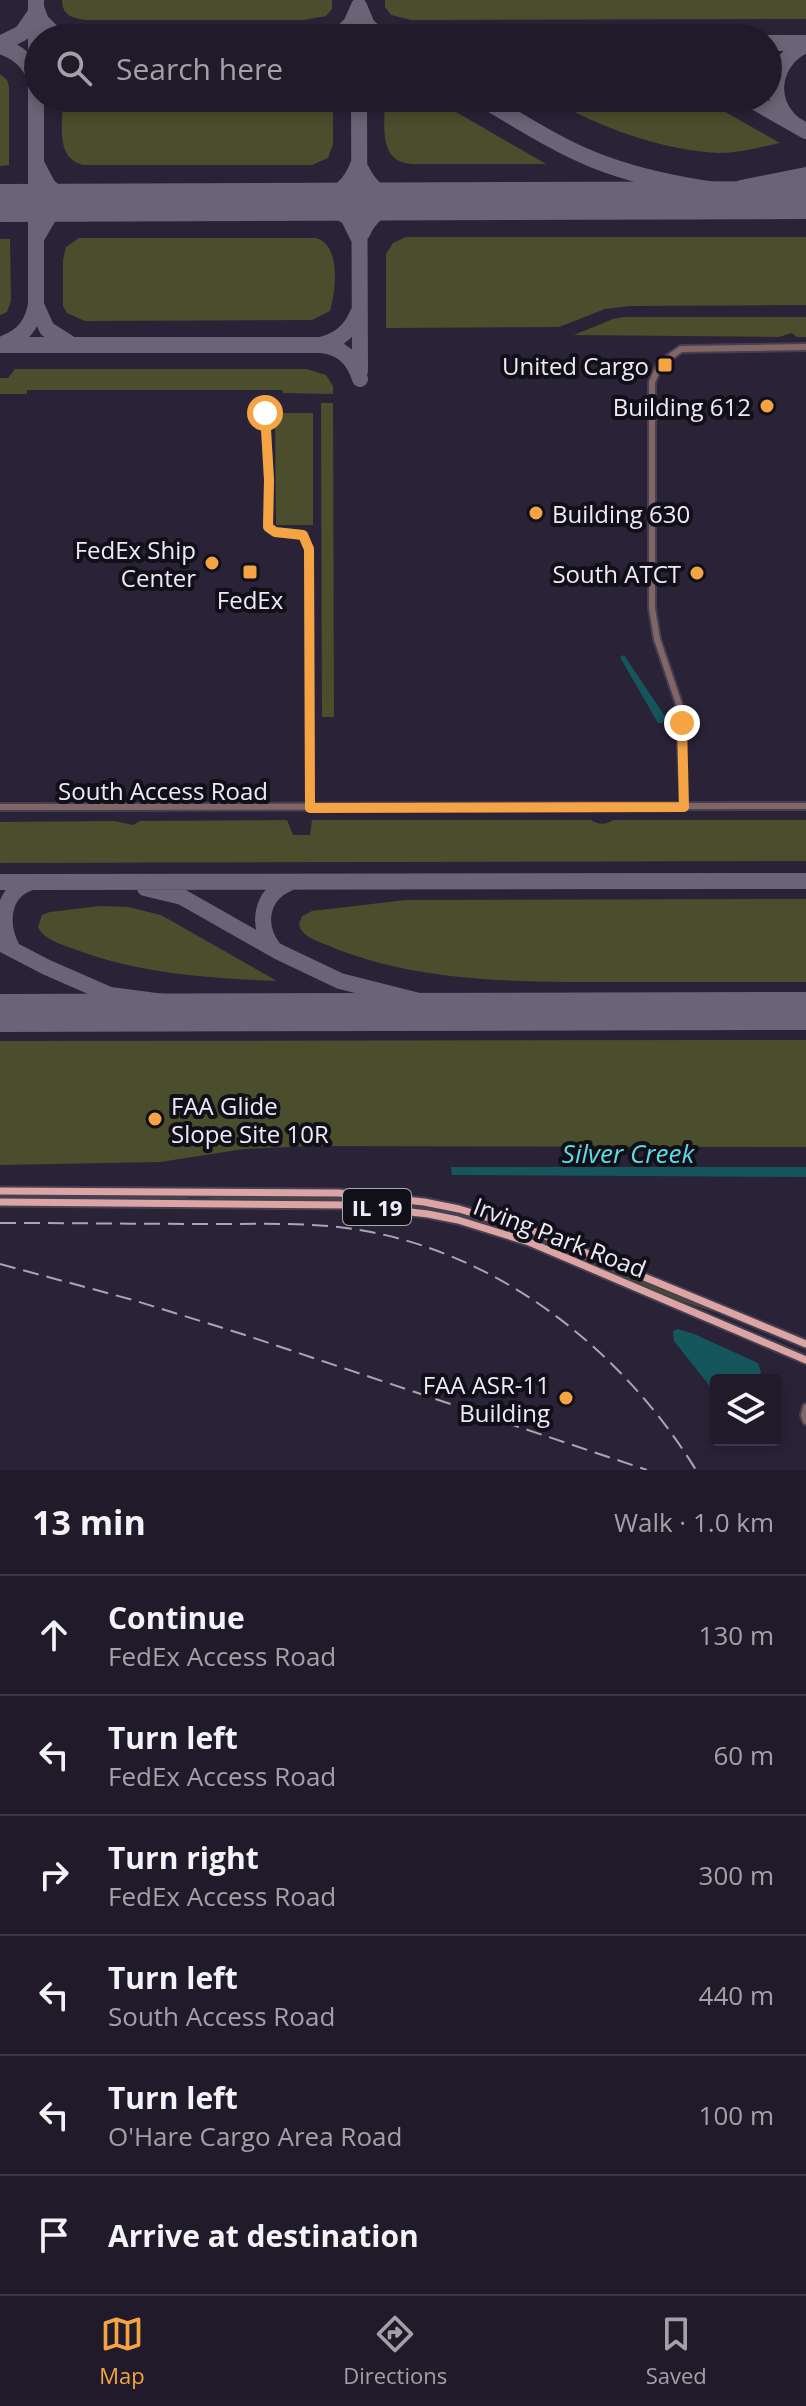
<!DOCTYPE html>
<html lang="en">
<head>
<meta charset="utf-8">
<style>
	body { margin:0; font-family:"Open Sans",sans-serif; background:#282332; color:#f1f3f6 }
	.controls { position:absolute; right:24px; bottom:24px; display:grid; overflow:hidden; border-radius:8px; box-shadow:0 4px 12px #0003 }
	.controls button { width:72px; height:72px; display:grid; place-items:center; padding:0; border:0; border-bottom:2px solid #3d3847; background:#201a2a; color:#f1f3f6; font:40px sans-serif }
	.stop { position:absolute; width:24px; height:24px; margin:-18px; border:6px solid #f4a443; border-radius:50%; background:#fff }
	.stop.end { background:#f4a443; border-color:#fff; box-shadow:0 2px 8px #0008 }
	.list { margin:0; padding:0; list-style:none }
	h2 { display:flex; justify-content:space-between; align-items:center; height:104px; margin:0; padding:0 32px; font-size:34px }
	h2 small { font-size:26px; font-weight:400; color:#a2a1a8 }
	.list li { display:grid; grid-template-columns:52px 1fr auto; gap:24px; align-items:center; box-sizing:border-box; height:120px; padding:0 32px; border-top:2px solid #3d3847 }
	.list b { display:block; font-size:30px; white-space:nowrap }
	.list p { margin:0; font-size:26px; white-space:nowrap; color:#a2a1a8 }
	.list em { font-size:26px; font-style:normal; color:#a2a1a8 }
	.icon { flex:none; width:44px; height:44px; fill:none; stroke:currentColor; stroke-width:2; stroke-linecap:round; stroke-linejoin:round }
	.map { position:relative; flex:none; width:806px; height:1470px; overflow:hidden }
	.search { position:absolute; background:#201a2a; box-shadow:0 4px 12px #0003; left:24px; right:24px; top:24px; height:88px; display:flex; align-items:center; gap:20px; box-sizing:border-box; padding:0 28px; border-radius:44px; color:#a2a1a8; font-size:30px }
	.sheet { height:824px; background:#201a2a }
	nav { display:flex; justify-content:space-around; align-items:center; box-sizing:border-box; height:112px; border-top:2px solid #3d3847; background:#201a2a; font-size:22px; color:#a2a1a8 }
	nav a { display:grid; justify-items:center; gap:4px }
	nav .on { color:#f4a443 }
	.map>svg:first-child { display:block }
	.green { fill:#4a4e2c }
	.water { fill:#15565c }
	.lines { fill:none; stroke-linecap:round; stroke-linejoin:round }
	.taxiway { stroke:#6a6476; stroke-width:16 }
	.runway { stroke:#6a6476; stroke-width:38 }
	.minor-casing { stroke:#453f53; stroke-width:10 }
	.major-casing { stroke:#453f53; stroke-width:11 }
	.minor { stroke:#816665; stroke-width:6 }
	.major { stroke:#dca4a2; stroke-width:7 }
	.rail { stroke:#aaa5b5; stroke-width:2; stroke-dasharray:16 8; stroke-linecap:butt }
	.route { stroke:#f4a443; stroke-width:10 }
	.poi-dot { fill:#f4a443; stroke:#110f18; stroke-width:3 }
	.labels { text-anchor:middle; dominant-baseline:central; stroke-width:8; stroke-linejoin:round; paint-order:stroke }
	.shield { fill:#110f18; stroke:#aca8b5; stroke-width:2 }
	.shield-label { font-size:22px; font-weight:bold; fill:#eeeaf8 }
	.poi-label { font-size:24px; fill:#eeeaf8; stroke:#110f18; text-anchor:end }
	.street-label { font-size:24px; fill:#eeeaf8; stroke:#110f18 }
	.water-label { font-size:26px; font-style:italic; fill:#5fd9e3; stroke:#110f18 }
</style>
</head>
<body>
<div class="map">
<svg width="806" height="1470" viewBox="0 0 806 1470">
	<rect width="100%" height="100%" fill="#2a2338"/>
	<path class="green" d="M62,0h270v9l-6,7 -22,4h-219c-13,-2 -23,-5 -23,-20z
		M385,0h421v19l-395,1 -20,-5 -6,-8z
		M0,74l7,6 2,7v78l-9,1z
		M63,98h270v46l-5,14 -16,7h-228c-30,-6 -21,-44 -21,-67z
		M385,98h47l114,66h-134c-35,-2 -27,-40 -27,-66z
		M548,98h153l79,45c-19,4 -41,10 -61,10 -59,-3 -120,-26 -171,-55z
		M406,237h400v68l-176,1 -25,3 -46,18 -173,1v-74l7,-11z
		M79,238h237c25,7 20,52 14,73l-18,9 -227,1 -18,-8 -4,-7v-46l3,-13z
		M0,239h10l1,62 -4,11 -7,3z
		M624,317h182v20h-9l-5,-4 -13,4 -205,-2 39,-16z
		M15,369h292l19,6 7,11v8l-50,-1 -1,-3h-255v4h-27v-16h8z
		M321,403h12l1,314h-12z
		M275,413h38v112h-37z
		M287,820l6,15h17l2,-15h279c8,5 14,5 22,0h193v41l-806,2v-41l115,-1 18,4 7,-4z
		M806,899v83c-61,0 -123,0 -184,0 -97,0 -204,2 -295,-37 -12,-5 -25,-8 -28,-21l3,-8 10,-5 94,-11z
		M100,906l28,1 33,8 116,66c-69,-3 -137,-7 -203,-32 -13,-5 -30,-9 -36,-22l4,-12 8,-3z
		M806,1040v107l-496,-1 -66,3 -84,13 -160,3v-124z
		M0,1195l187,1v3h-187z
		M209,1196c79,0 158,-2 236,14 97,21 188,66 279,103 -11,0 -27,-7 -40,-11 -61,-21 -118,-53 -180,-73 -96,-31 -195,-29 -295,-29z"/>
	<path class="water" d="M624,655l42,63 -4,5h-4l-38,-66z
		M451,1167h355v10l-354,-2z
		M678,1329l16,5 64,29 3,9 -3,8h-42v14l-42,-53 -1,-10z"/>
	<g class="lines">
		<path class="taxiway" d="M359,6l8,19 14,13
			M37,10l4,11 17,17
			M336,38l15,-14 8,-18
			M768,43h38
			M0,44l22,-11 13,-19
			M0,46c17,5 29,15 35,32
			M359,98l1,273
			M480,98c37,21 74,46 114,62 68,27 139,33 212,39
			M748,98l58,33
			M794,124c-29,-23 -21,-65 12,-79
			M37,165l11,21 20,16 -19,14 -11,19
			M361,169c8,18 19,25 36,33
			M741,188l65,-13
			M608,200l94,-6
			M320,202c19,-9 31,-17 38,-37
			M320,202l28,15 10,20
			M362,233c8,-17 18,-24 35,-31
			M36,305l11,24 22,14
			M5,343c19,-7 28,-20 31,-39v-304
			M0,345h321c21,2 33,14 39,34
			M321,345c18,-5 30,-14 37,-32
			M0,882l806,-1
			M145,888l37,9 97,55 61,29 83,21 130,10
			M0,943l46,24 64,28 99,13 71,4
			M12,948c-12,-23 -11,-55 17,-65
			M274,949c-18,-23 -14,-54 15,-66"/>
		<path class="runway" d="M0,203l806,-3
			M0,1013l806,-2"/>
		<defs>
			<path id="minor" d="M265,413l4,67 -1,47 7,5 28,3 6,14 1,259
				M0,807l806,-1
				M684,807l-5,-103 -22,-65 -5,-31v-226l8,-18 21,-15 125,-2
				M806,1407l-2,8 2,6"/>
			<path id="major" d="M0,1191l339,2 85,9 35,7 74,22 273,113
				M0,1202l349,3 79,9 30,6 71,22 277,118"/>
		</defs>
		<use href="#minor" class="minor-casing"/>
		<use href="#major" class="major-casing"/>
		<use href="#minor" class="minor"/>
		<use href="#major" class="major"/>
		<path class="rail" d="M0,1223c73,0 146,1 219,1 51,0 102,-2 152,8 136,27 253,121 325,238
			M0,1264l133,36 109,34 405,136"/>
	</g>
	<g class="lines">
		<path class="route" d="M265,413l4,67 -1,47 7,5 28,3 6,14 1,259 374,-1 -2,-84"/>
	</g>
	<g class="poi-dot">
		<rect x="657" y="357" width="16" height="16" rx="4"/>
		<circle cx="767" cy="406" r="8"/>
		<circle cx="536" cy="513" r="8"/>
		<circle cx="212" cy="563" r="8"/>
		<rect x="242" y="564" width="16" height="16" rx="4"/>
		<circle cx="697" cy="573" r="8"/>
		<circle cx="155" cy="1119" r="8"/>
		<circle cx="566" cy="1398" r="8"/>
	</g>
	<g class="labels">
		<rect class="shield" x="343" y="1189" width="68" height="36" rx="6"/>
		<g class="shield-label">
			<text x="377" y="1207">IL 19</text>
		</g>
		<g class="poi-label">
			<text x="649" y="365">United Cargo</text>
			<text x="751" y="406">Building 612</text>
			<text x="552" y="513" text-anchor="start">Building 630</text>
			<text x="196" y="549">FedEx Ship<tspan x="196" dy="28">Center</tspan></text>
			<text x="681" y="573">South ATCT</text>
			<text x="250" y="599" text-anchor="middle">FedEx</text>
			<text x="171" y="1105" text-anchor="start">FAA Glide<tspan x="171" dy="28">Slope Site 10R</tspan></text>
			<text x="550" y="1384">FAA ASR-11<tspan x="550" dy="28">Building</tspan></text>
		</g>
		<g class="street-label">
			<text x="163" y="790">South Access Road</text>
			<text transform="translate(560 1237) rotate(21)">Irving Park Road</text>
		</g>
		<g class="water-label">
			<text x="628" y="1153">Silver Creek</text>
		</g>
	</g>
</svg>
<div class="controls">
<button><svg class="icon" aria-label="layers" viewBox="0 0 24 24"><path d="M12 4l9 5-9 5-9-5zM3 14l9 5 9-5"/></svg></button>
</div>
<div class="stop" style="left:265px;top:413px"></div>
<div class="stop end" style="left:682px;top:723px"></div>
<div class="search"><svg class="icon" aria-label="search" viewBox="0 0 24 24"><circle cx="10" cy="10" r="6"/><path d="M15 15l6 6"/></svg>Search here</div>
</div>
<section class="sheet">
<h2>13 min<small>Walk · 1.0 km</small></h2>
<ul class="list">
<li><svg class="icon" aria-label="ahead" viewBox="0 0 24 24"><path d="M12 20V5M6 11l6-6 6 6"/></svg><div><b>Continue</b><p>FedEx Access Road</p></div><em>130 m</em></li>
<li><svg class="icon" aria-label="left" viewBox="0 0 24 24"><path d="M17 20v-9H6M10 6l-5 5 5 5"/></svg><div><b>Turn left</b><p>FedEx Access Road</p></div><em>60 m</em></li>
<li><svg class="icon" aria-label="right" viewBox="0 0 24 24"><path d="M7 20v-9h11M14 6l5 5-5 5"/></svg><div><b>Turn right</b><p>FedEx Access Road</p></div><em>300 m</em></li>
<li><svg class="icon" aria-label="left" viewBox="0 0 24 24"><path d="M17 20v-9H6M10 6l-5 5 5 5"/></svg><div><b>Turn left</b><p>South Access Road</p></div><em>440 m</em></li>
<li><svg class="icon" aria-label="left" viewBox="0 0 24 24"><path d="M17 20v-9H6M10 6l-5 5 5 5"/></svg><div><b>Turn left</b><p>O'Hare Cargo Area Road</p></div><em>100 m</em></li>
<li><svg class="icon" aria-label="arrive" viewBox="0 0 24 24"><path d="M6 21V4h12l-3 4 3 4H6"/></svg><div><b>Arrive at destination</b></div></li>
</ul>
</section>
<nav>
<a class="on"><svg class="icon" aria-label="map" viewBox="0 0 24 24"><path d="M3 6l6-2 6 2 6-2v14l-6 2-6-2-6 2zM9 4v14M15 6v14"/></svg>Map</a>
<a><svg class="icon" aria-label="directions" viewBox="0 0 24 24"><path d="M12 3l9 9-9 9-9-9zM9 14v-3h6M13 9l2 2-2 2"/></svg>Directions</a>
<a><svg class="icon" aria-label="saved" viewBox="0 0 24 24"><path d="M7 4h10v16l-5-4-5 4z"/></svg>Saved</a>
</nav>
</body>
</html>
